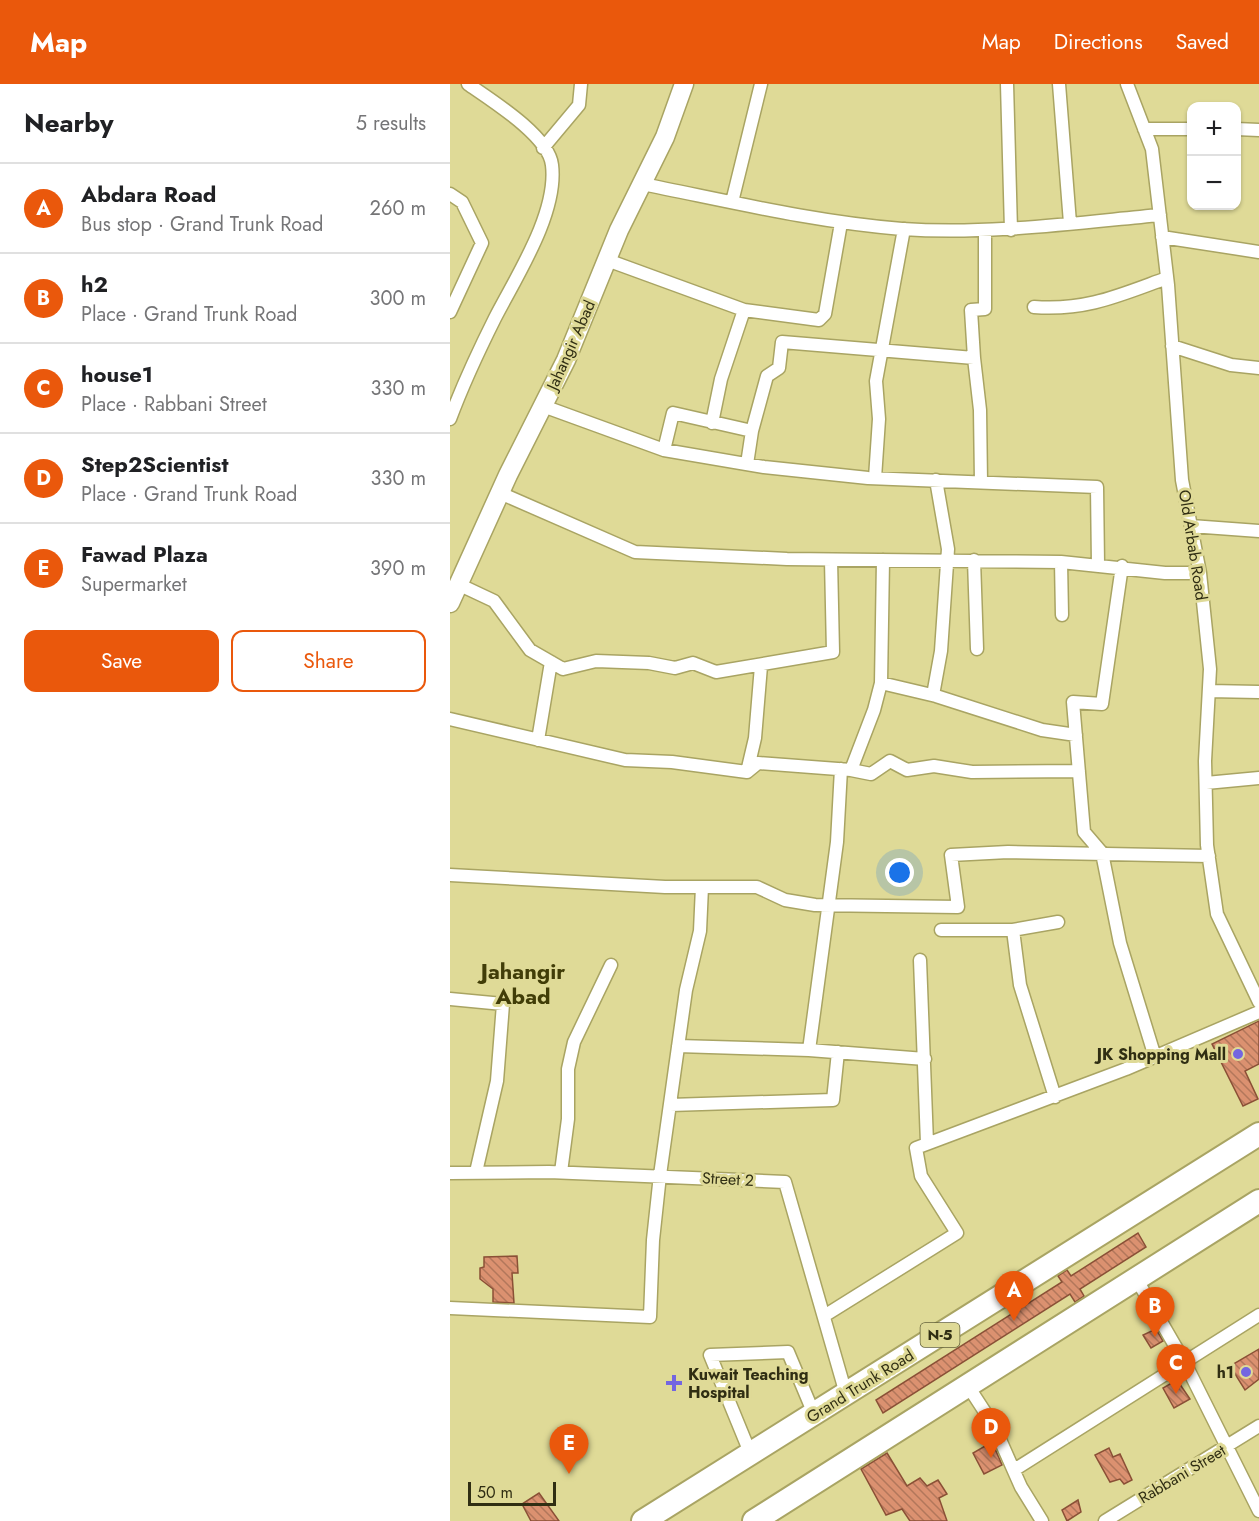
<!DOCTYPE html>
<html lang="en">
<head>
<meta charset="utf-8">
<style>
	body { margin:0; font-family:Jost,sans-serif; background:#f2f2f2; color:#202124 }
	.controls { position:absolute; right:18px; top:18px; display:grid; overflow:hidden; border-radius:12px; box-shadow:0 2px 4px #0004 }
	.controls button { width:54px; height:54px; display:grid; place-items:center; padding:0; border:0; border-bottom:2px solid #e0e0e0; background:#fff; color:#202124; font:30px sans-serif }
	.scale { position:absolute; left:18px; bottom:15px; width:88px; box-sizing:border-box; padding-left:6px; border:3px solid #302e13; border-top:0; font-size:16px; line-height:21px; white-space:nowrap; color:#302e13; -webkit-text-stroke:4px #dfda97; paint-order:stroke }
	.you { position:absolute; left:450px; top:789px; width:21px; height:21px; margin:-15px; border:4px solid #fff; border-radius:50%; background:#1a73e8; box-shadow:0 0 0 9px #1a73e833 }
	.badge { display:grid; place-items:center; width:39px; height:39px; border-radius:50%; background:#ea580c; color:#fff; font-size:20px; font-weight:700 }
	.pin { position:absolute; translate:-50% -50px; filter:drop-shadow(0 2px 3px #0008) }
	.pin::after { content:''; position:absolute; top:32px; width:21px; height:18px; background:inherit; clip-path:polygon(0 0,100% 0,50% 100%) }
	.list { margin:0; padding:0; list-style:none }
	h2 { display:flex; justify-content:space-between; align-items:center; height:78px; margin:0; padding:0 24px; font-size:26px }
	h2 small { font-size:20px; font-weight:400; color:#757577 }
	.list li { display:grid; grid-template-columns:39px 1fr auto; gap:18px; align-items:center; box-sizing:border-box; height:90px; padding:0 24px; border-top:2px solid #e0e0e0 }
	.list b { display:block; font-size:22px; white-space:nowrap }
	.list p { margin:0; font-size:20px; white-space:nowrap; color:#757577 }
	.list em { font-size:20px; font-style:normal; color:#757577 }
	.actions { display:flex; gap:12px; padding:18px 24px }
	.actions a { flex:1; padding:14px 0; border:2px solid #ea580c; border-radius:12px; text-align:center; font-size:21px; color:#ea580c }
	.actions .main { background:#ea580c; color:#fff }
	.map { position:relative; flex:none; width:809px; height:1437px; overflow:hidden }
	header { display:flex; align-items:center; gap:36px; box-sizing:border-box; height:84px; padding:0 30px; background:#ea580c; color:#fff }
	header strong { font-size:28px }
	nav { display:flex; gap:33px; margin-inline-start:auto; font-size:21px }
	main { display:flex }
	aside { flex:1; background:#fff }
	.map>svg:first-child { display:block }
	.building { fill:url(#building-back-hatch); stroke:#8a5036; stroke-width:1.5 }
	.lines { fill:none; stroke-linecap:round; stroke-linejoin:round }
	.street-casing { stroke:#a9a463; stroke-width:15 }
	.secondary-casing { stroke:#a9a463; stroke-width:21 }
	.highway-casing { stroke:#a9a463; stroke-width:26 }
	.street { stroke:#fff; stroke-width:12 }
	.secondary { stroke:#fff; stroke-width:18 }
	.highway { stroke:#fff; stroke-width:22 }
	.poi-dot { fill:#7466e0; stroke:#dfda97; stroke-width:2 }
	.labels { text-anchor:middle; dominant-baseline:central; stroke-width:6; stroke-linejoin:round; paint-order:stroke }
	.shield { fill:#dfda97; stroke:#64623b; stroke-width:1.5 }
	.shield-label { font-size:15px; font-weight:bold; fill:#302e13 }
	.street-label { font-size:16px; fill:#302e13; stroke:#dfda97 }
	.poi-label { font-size:16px; font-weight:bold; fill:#302e13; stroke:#dfda97; text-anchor:end }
	.district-label { font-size:22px; font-weight:bold; fill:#413d08; stroke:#dfda97 }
</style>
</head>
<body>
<header>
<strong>Map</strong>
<nav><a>Map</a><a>Directions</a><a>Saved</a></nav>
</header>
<main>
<aside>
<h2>Nearby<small>5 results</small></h2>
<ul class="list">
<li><span class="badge">A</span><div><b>Abdara Road</b><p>Bus stop · Grand Trunk Road</p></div><em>260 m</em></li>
<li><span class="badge">B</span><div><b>h2</b><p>Place · Grand Trunk Road</p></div><em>300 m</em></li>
<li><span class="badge">C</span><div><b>house1</b><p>Place · Rabbani Street</p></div><em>330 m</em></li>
<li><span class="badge">D</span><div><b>Step2Scientist</b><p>Place · Grand Trunk Road</p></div><em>330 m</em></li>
<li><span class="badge">E</span><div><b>Fawad Plaza</b><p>Supermarket</p></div><em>390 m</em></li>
</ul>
<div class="actions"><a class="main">Save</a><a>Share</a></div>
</aside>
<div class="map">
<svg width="809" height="1437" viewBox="0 0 809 1437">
	<defs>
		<pattern id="building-back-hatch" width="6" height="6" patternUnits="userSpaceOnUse" patternTransform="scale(1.5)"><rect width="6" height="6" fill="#db9170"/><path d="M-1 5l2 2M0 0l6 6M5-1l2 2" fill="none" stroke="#b2775b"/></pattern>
	</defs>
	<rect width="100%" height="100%" fill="#dfda97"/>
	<path class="building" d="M809,937v43l-14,7 13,28 -15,7 -31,-62z
		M688,1149l8,14 -66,42 4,7 -9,6 -5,-8 -187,119 -7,-13 186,-118 -4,-6 9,-6 4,6z
		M67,1172l1,17h-6l2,30 -21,-1v-13l-13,-10v-11l4,-1v-10z
		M706,1245l7,12 -12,7 -8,-13z
		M809,1265v30l-14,11 -15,-24z
		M727,1296l13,19 -16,9 -11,-20z
		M542,1358l10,23 -18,9 -11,-21z
		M659,1364l4,9 7,-3 12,26 -8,4 -4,-5 -10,3 -15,-27z
		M437,1369l20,33 13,-8 7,8 11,-6 9,14 -8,4 8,23h-37l-8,-12 -16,6 -25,-46z
		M89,1409l20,28h-28l-9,-17z
		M628,1416l3,12 -14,9 -5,-11z"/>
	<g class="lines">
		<defs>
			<path id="street" d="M557,0l4,146
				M609,0l11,139
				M677,0l25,65 16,136 14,195 18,93 10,96 -5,92 2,84 10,69 42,88
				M694,45h48
				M786,45l23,1
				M93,64l36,-43 2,-21
				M192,100c86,17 172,38 260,45 86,6 172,-6 258,-14
				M0,110l12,8 20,41 -32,69
				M282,118l29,-118
				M712,153l97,15
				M157,176l137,50 75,10 6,-6 16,-91
				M584,223c52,4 86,-12 133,-29
				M722,262l59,19 28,3
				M524,274l6,52 1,72
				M93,322l121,44 100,17 104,11 229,9 1,77
				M0,335c13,-35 28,-67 45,-101 21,-41 63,-105 57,-153 -3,-29 -61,-65 -84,-81
				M262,339l9,-44 23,-69
				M302,347l15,-55 12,-8 3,-26 192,16 -3,-48 14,-1v-79
				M214,366l9,-37 79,18 -5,33
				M425,394l4,-59 -3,-38 28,-152
				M50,409l135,59 152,7 274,3 104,11h35
				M741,442l68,5
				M524,476l3,89
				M611,478l1,53
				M672,482l-20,138 -29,-2 11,130 18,21 18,90 35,114
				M10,501l34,16 36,49 33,19 33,-8 53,2 26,5 18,-5 23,9 117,-20 -2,-92
				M431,599l55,13 106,34 34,5
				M759,607l50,1
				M483,611l8,-44 7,-102 -12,-69
				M0,635l175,41 47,2 75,10 11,-9 93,7 23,-60 7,-27 2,-123
				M88,656l13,-78
				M401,686l20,4 19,-13 17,9 27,-4 38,6 107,-1
				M297,688l8,-34 6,-72
				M756,699l53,-5
				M0,791l215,12h92l28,13 30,5 143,2 -7,-52 57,-3 201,4
				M491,846h72l45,-8
				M563,846l7,55 35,112
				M470,876l7,183
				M0,915l53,5 -6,77 -21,91
				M228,962l131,4 116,9
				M359,966l28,-208 4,-73
				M220,1021l163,-5 5,-48
				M111,1088l7,-53v-50l6,-27 37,-77
				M0,1089l99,-1 236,10 61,212
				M687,1196l48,83 74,148
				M0,1224l200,9 3,-77 7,-65 26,-185 14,-59 2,-44
				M374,1232l133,-83 -36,-57 -5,-28 210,-79 133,-57
				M518,1302l26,40 27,61 21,34
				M301,1371l-41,-100 78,-3 26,62
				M564,1386l245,-155
				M655,1437l154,-95"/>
			<path id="secondary" d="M0,519l58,-128 58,-115 53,-130 46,-93 19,-53"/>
			<path id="highway" d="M193,1437l616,-387
				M304,1437l505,-320"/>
		</defs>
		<use href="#street" class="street-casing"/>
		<use href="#secondary" class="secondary-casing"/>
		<use href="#highway" class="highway-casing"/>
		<use href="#street" class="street"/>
		<use href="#secondary" class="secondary"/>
		<use href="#highway" class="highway"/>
	</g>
	<g class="poi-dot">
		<circle cx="788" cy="970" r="6"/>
		<circle cx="796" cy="1288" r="6"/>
		<path d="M221 1290h6v6h6v6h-6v6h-6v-6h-6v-6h6z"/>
	</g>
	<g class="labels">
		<rect class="shield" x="470.5" y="1239" width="39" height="24" rx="4.5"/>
		<g class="shield-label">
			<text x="490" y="1251">N-5</text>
		</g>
		<g class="street-label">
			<text transform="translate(121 261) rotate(-66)">Jahangir Abad</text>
			<text transform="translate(743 461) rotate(81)">Old Arbab Road</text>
			<text transform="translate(278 1095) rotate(3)">Street 2</text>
			<text transform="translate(410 1302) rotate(-32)">Grand Trunk Road</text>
			<text transform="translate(732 1390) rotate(-31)">Rabbani Street</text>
		</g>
		<g class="poi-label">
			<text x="776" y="970">JK Shopping Mall</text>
			<text x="784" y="1288">h1</text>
			<text x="238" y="1290" text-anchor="start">Kuwait Teaching<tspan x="238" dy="18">Hospital</tspan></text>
		</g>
		<g class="district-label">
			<text x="73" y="887">Jahangir<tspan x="73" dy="25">Abad</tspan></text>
		</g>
	</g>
</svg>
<div class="controls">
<button>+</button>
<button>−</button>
</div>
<div class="scale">50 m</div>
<div class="you"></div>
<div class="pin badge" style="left:564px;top:1237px">A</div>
<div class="pin badge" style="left:705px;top:1253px">B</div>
<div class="pin badge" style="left:726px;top:1310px">C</div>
<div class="pin badge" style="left:541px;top:1374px">D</div>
<div class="pin badge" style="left:119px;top:1390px">E</div>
</div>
</main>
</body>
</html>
